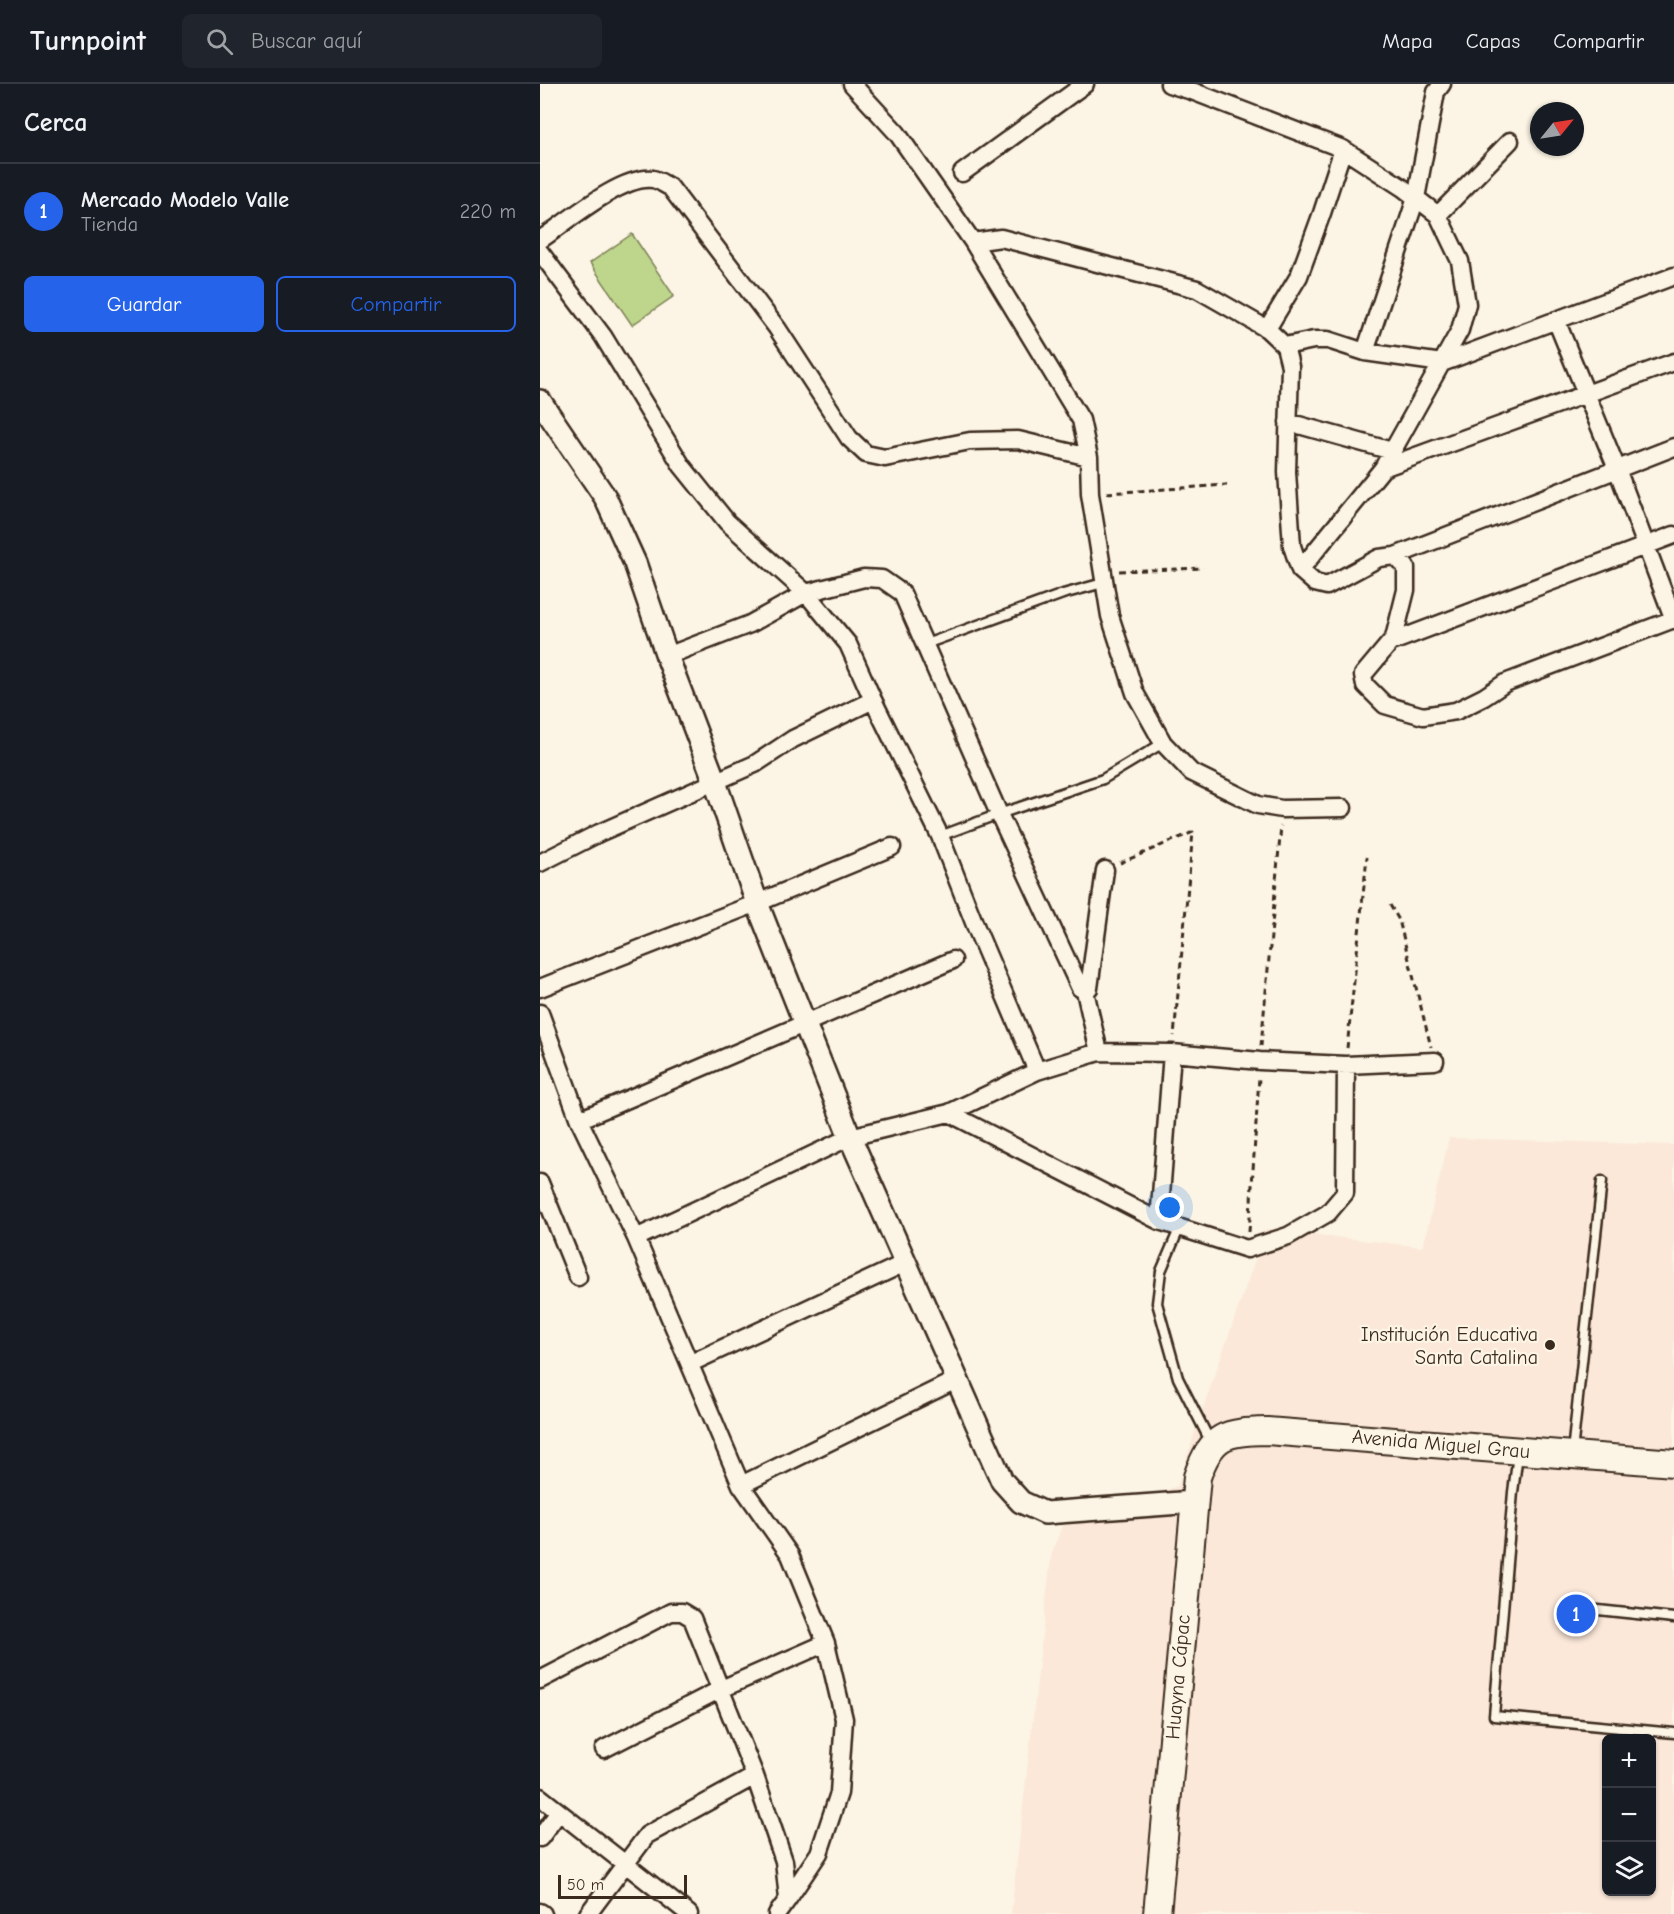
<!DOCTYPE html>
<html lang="es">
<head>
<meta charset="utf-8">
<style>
	body { margin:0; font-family:"Comic Neue",sans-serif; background:#20242c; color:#f1f3f6 }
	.controls { position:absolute; right:18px; bottom:18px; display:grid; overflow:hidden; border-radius:9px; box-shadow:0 2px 4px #0004 }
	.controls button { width:54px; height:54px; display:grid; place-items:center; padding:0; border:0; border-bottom:2px solid #363941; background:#171b24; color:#f1f3f6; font:30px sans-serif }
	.compass { position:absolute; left:990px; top:18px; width:54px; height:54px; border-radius:50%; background:#171b24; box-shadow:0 2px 4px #0004; rotate:60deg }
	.scale { position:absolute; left:18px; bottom:15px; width:129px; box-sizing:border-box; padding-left:6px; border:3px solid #3b2a1e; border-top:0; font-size:16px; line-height:21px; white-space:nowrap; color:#3b2a1e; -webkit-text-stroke:4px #fcf5e5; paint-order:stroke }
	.you { position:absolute; left:630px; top:1124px; width:21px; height:21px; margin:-15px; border:4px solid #fff; border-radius:50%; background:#1a73e8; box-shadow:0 0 0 9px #1a73e833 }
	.badge { display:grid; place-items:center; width:39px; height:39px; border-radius:50%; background:#2563eb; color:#fff; font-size:20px; font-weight:700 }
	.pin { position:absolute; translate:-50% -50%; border:3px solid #fff; box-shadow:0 2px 6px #0006 }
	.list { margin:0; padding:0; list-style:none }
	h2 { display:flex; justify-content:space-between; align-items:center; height:78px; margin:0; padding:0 24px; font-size:26px }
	h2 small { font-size:20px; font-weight:400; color:#9ea1a6 }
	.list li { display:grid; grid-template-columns:39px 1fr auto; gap:18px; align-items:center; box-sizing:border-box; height:96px; padding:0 24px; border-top:2px solid #363941 }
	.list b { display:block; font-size:22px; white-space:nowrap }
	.list p { margin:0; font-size:20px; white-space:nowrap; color:#9ea1a6 }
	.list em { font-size:20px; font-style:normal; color:#9ea1a6 }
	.actions { display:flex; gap:12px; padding:18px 24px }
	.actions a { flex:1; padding:14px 0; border:2px solid #2563eb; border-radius:9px; text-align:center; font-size:21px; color:#2563eb }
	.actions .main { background:#2563eb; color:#fff }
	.icon { flex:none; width:33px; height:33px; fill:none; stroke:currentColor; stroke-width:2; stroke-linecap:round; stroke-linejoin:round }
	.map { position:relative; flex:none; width:1134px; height:1830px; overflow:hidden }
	header { display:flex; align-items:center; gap:36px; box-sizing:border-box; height:84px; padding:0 30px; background:#171b24; border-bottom:2px solid #363941 }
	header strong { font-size:28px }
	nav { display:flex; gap:33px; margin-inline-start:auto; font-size:21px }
	.search { width:420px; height:54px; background:#20242c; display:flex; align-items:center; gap:15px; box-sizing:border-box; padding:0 21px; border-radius:9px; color:#9ea1a6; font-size:22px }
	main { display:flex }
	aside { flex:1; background:#171b24 }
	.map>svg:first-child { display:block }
	.built { fill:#fbe8d9; fill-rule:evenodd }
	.green { fill:#bed58c; stroke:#7c8055; stroke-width:1.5 }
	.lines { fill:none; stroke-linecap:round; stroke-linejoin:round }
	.service-casing { stroke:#3b2a1e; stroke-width:13 }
	.minor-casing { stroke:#3b2a1e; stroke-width:21 }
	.tertiary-casing { stroke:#3b2a1e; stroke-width:26 }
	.primary-casing { stroke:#3b2a1e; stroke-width:30 }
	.path { stroke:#3b2a1e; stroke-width:3; stroke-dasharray:6 4.5; stroke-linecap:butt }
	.service { stroke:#fcf5e5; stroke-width:8 }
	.minor { stroke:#fcf5e5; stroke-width:16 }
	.tertiary { stroke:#fcf5e5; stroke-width:21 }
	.primary { stroke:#fcf5e5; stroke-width:26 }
	.poi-dot { fill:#3b2a1e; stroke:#fcf5e5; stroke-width:2 }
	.labels { text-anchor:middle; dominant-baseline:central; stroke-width:4.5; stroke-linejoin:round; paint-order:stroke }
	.poi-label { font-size:20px; fill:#3b2a1e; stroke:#fcf5e5; text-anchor:end }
	.street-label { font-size:20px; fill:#3b2a1e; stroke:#fcf5e5 }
</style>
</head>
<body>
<header>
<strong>Turnpoint</strong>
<div class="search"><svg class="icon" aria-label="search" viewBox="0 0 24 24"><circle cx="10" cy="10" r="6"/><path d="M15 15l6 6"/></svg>Buscar aquí</div>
<nav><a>Mapa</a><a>Capas</a><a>Compartir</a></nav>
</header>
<main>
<aside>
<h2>Cerca<small></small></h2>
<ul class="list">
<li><span class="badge">1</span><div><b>Mercado Modelo Valle</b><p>Tienda</p></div><em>220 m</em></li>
</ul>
<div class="actions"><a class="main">Guardar</a><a>Compartir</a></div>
</aside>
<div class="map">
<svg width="1134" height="1830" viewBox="0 0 1134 1830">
	<rect width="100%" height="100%" fill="#fcf5e5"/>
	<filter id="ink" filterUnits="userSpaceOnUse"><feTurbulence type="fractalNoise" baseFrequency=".0167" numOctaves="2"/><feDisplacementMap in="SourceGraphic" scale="12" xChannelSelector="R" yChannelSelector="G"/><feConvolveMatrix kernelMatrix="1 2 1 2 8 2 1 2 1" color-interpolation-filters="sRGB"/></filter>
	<g filter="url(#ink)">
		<path class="built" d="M909,1054l225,7v769h-663l40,-358 11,-30 116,-40 18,-58 70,-199 157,18zM1066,1654h46v154h-46z"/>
		<path class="green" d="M92,150l42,62 -42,29 -42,-62z"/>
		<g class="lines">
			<defs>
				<path id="service" d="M383,561l140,-51 40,-11
					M400,752l59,-22 104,-35 60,-36
					M640,1143l-19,44 -4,32 21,75 33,65
					M1032,1368l30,-271
					M978,1370l-5,38 -19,224 180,17
					M1058,1526l76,8"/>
				<path id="minor" d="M312,0l45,49 76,109 108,178 8,37 1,37 20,122 25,77 28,50 28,29 67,33 24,4 61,-1
					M629,0l23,7 151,58 60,39 35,27 22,46 7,43 -7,26 -77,138 -83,102
					M902,0l-6,8 -20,106 -51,154 77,11 232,-87
					M422,89l123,-89
					M898,131l72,-74
					M0,156c27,-18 81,-65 113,-61 6,1 12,6 17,8l107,141 72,110 17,16 19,4 85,-17 48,-1 71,17
					M433,158l28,-4 196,51 70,40 18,17 5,20 -3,106 5,74 8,24 15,13 12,3 52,-28 16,-2 11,11v23l-12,48 -31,37 2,10 20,20 38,11 33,-5 28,-14 21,-14 169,-64
					M0,168l63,84 79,130 45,56 79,71 42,51 25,56 67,136 37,94 60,141
					M1016,236l61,149 57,151
					M727,245l32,-53 23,-63 21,-64
					M745,262l29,-6h14l37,12
					M748,338l104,29
					M843,384l291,-106
					M855,472l279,-109
					M852,558l282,-107
					M127,572l83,-32 56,-31 58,-15 18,1 20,14 97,221 81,174 5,3 4,-3 16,-118
					M0,779l59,-30 156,-69 38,-25 80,-39
					M0,904l217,-85 135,-56
					M545,907l14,61
					M0,929l39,107 57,118 105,247 49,70 36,88 18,76 -5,74 -20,60 -31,46
					M409,1029l210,108 88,28 41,-13 40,-23 17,-20 1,-128
					M39,1036l374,-160
					M0,1099l38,94
					M619,1137l13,-168
					M96,1154l214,-101 99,-24 88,-42 62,-19 73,1 88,8 86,4 89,-4
					M151,1279l216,-101
					M201,1401l215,-105
					M0,1596l131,-68h11l10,6 63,158 29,85 4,38 -11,15
					M64,1665l115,-59 107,-47
					M0,1713l149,117
					M0,1754l19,-26
					M0,1828l3,2
					M48,1830l59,-79 108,-59"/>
				<path id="tertiary" d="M0,317l65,96 30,66 32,93 48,126 42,121 48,121 45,113 152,344 19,21 24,11 149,-11"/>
				<path id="primary" d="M617,1830l40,-437c15,-43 28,-45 70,-46l407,32"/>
			</defs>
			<use href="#service" class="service-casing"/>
			<use href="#minor" class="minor-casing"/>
			<use href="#tertiary" class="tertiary-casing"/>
			<use href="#primary" class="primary-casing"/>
			<path class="path" d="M567,409l120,-8
				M579,487l84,-3
				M580,779l73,-31 -19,204
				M850,821l9,15 32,127
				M721,962l20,-220
				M807,964l20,-191
				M709,1148l10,-155"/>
			<use href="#service" class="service"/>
			<use href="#minor" class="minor"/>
			<use href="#tertiary" class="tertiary"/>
			<use href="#primary" class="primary"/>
		</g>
	</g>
	<circle class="poi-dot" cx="1010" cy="1261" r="6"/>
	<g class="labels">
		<g class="poi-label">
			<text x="998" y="1250">Institución Educativa<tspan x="998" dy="23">Santa Catalina</tspan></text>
		</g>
		<g class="street-label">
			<text transform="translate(901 1360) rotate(5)">Avenida Miguel Grau</text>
			<text transform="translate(638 1593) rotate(-85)">Huayna Cápac</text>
		</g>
	</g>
</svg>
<div class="controls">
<button>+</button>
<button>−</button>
<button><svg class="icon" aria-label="layers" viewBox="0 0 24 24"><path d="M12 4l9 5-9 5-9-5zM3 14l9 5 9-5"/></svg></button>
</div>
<svg class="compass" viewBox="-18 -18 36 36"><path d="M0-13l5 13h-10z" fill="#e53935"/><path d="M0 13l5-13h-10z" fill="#9ea1a6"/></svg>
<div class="scale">50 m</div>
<div class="you"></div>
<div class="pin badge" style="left:1036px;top:1530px">1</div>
</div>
</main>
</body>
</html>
